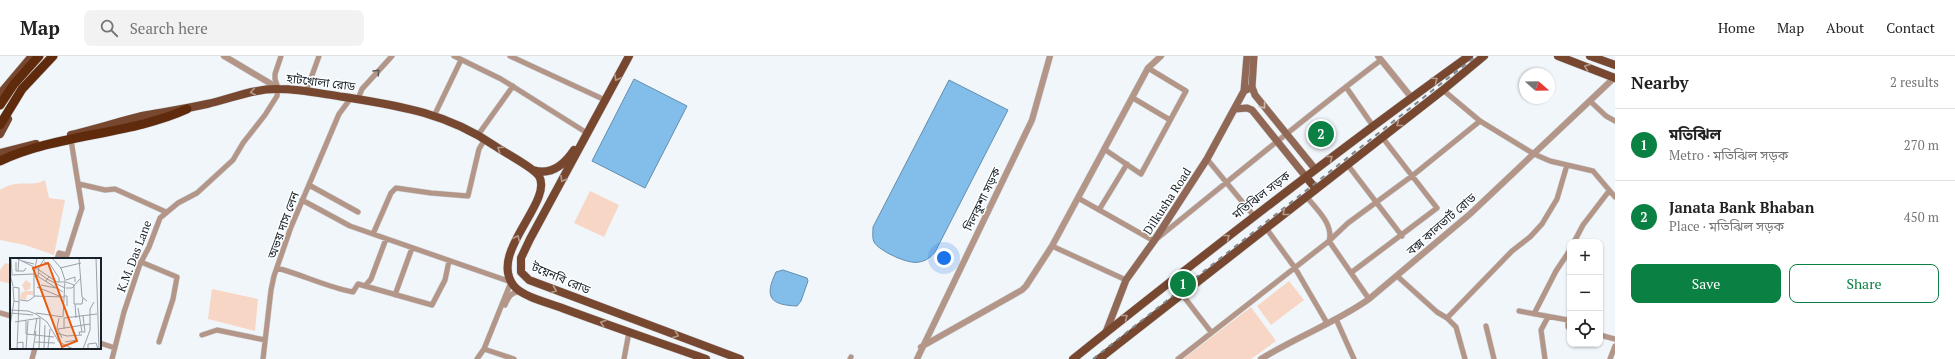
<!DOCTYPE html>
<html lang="en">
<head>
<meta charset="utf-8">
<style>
	body { margin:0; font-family:"PT Serif","Noto Sans Bengali",serif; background:#f2f2f2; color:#222 }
	.controls { position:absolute; right:12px; bottom:12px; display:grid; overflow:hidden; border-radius:8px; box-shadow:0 1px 3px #0004 }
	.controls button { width:36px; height:36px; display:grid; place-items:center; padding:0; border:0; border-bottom:1px solid #e0e0e0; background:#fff; color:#222; font:20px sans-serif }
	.compass { position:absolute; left:1519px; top:12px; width:36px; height:36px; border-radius:50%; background:#fff; box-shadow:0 1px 3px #0004; rotate:110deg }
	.you { position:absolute; left:944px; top:202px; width:14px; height:14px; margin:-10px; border:3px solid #fff; border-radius:50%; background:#1a73e8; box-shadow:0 0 0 6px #1a73e833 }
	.badge { display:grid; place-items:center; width:26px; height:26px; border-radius:50%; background:#0b8043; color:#fff; font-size:13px; font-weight:700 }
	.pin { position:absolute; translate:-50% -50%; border:2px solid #fff; box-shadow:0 1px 4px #0006 }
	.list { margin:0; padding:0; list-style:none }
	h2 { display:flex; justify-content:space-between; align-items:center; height:52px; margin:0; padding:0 16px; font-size:17px }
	h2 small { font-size:13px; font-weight:400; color:#767676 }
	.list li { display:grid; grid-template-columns:26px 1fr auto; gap:12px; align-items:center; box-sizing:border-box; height:72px; padding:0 16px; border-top:1px solid #e0e0e0 }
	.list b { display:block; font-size:15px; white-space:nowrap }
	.list p { margin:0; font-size:13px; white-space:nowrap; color:#767676 }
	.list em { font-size:13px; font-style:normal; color:#767676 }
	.actions { display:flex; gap:8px; padding:12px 16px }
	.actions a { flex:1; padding:9px 0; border:1px solid #0b8043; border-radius:8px; text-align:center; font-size:14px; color:#0b8043 }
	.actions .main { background:#0b8043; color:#fff }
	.icon { flex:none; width:22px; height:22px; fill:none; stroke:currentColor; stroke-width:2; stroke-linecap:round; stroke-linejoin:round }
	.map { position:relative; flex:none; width:1615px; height:303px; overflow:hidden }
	header { display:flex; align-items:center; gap:24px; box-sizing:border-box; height:56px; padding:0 20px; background:#fff; border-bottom:1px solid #e0e0e0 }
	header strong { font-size:19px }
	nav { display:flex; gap:22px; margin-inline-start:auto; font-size:14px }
	.search { width:280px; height:36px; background:#f2f2f2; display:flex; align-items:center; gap:10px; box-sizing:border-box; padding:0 14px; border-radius:8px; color:#767676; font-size:15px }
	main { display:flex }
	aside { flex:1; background:#fff }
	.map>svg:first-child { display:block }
	.green { fill:#f8d6c5 }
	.water { fill:#83bde9; stroke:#638eaf }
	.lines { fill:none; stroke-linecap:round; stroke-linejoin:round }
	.minor-casing { stroke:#ced4d9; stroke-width:6 }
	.tertiary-casing { stroke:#ced4d9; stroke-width:7 }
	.secondary-casing { stroke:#ced4d9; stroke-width:8 }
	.primary-casing { stroke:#ced4d9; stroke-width:9 }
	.motorway-casing { stroke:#ced4d9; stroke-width:10 }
	.minor { stroke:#b39688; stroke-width:5 }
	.tertiary { stroke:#b39688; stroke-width:6 }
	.secondary { stroke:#906855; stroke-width:7 }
	.primary { stroke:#77482f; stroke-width:8 }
	.motorway { stroke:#602b0c; stroke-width:9 }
	.rail { stroke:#7e868c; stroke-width:2; stroke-dasharray:5 5; stroke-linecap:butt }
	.oneway { stroke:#b49a8d }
	.oneway2 { stroke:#5d5654 }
	.oneway3 { stroke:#cdbbb2 }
	.labels { text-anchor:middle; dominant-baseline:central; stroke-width:3; stroke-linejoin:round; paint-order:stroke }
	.street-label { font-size:12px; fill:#172129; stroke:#fff }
	.inset-road { fill:none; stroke:#9aa1a7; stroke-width:1 }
	.view { fill:#e8590c; fill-opacity:0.15; stroke:#e8590c; stroke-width:2 }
	.inset-edge { fill:none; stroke:#172129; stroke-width:2 }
</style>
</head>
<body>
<header>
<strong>Map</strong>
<div class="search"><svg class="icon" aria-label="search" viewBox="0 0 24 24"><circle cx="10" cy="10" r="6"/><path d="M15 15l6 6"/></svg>Search here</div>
<nav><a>Home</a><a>Map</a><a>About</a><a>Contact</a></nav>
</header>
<main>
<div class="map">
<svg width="1615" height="303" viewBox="0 0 1615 303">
	<rect width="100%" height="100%" fill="#f1f6fb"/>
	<path class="green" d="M45,124l4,18 16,2 -11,55 -29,-10 -25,-5v-50c18,-12 30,-2 45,-10z
		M590,135l29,14 -15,32 -30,-14z
		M11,204v24l-11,-3v-11l5,-7 4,1z
		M1289,225l15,19 -33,25 -14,-19z
		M212,233l46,10 -3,32 -47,-12z
		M1251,251l25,34 -25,18h-68z"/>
	<path class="water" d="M634,23l53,27 -42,82 -53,-27z
		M949,24l59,30 -73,142c-4,5 -9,9 -16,10 -10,3 -40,-11 -45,-20 -2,-4 -1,-10 -1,-15z
		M783,214l24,8 1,3 -7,20 -4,5c-27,-1 -33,-9 -21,-34z"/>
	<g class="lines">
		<defs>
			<path id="minor" d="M454,0l47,23 86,54
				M510,0l95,44
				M1346,31l27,39
				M1443,34l37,31 54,33 16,7 43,10 22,26
				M306,36l13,-36
				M1133,42l37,22
				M358,43l4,-10 30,-33
				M1590,45l16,15 9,5
				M434,60l27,-56
				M478,79l35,-49
				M1104,93l37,25 45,-83 -38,-23
				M1207,103l47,57
				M1347,108l55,72
				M79,128l26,6 10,-1 51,23
				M309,129l49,27
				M1078,142l76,43c76,-61 150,-123 227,-181
				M302,144l48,26 161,56 -27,67 -7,10
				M1099,154l28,-46
				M1266,172l29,40 32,55
				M373,178l18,-41 5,-5 35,5 37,3 11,-47 6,-10
				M1574,186l9,-17 26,-34
				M1052,190l74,34
				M57,203l2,-6 8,2 15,-47 -11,-68
				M141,206l36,15 -4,22 -14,43
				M277,212c26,7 50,19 76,24l5,-8 74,21 13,-25 4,-19
				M1352,216l85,-64 -55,-71
				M1397,220l40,36 10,6 9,9 9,32
				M365,230l6,-7 15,-40
				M1181,237l30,39
				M395,239l17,-47
				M1369,243l-40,-58 19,-18 64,-47 68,-55
				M505,249c3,-7 6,-14 15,-13
				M1519,255l49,9v7l2,1
				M0,257l11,3
				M1534,258l22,-43 14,-21
				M1447,262l65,-67 18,-14 12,-13 15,-25 10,-34
				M1336,263l18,40
				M1486,270l8,33
				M202,279l15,-5 48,10
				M1600,279l15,4
				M100,287l15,5
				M484,293l30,10
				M32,303l3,-11
				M112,303l12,-47 16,-48 9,-17 11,-29 18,-15 19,-10 36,-33 10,-17 22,-28 12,-19 1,-8 -3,-9v-5l6,-18
				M263,303l8,-69 3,-14 17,-49 48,-113 12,-16
				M624,303l5,-27
				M850,303l1,-2
				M1178,303l151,-118c5,-17 -13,-32 -23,-45
				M1545,303l-4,-29 7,-13
				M1610,303l5,-13"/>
			<path id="tertiary" d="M224,0l54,32
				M1378,0l33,41
				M921,291l101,-57 4,-4 26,-40 96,-178 13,-12
				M917,303l115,-239 18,-64
				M1261,303c35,-22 74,-36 108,-60l101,-85 145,-137"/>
			<path id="secondary" d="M1254,0l-2,31 3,8 60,74
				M1244,35l3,-35
				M1235,53l12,-1 5,2 54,67
				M1106,276l20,-52 28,-39 53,-82 37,-68 8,-4"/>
			<path id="primary" d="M629,0l-99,183 -9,19v14l8,8 211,79
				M1558,0l57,22
				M1590,0l25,9
				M0,38l32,-38
				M0,78l8,-15
				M71,79c24,-6 47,-13 71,-19 22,-4 43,-7 65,-12 23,-5 48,-16 72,-15 21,0 44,5 65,8 56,9 103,16 151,49 10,7 38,21 44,30 15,26 -52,77 -25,110 9,11 35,17 48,22 48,18 96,34 144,51
				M0,97l36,-9
				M533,114c18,6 31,-5 41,-20
				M1306,121l10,12
				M1073,303c130,-104 261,-206 396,-303
				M1099,303l344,-269 41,-34"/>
			<path id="motorway" d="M0,49l14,-21 25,-28
				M0,69l22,-36 31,-33
				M0,105c56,-27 130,-26 187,-52"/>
		</defs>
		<use href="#minor" class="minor-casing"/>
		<use href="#tertiary" class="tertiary-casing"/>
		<use href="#secondary" class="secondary-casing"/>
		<use href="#primary" class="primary-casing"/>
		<use href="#motorway" class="motorway-casing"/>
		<use href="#minor" class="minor"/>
		<use href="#tertiary" class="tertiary"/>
		<use href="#secondary" class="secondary"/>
		<use href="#primary" class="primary"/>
		<use href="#motorway" class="motorway"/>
		<path class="rail" d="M1093,303l383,-303"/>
	</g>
	<defs><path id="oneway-chevron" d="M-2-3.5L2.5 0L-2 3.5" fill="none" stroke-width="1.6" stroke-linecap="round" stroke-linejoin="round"/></defs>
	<g class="oneway">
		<use href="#oneway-chevron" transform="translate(1587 11) rotate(-159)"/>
		<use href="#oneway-chevron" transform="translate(617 22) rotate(119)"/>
		<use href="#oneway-chevron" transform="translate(1435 24) rotate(-35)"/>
		<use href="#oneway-chevron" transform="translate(253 36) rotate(169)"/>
		<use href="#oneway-chevron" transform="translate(1399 68) rotate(142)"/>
		<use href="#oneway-chevron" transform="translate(500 93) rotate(-146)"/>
		<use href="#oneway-chevron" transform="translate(1330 102) rotate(-37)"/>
		<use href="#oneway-chevron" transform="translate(563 123) rotate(120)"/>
		<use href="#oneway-chevron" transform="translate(1285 157) rotate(141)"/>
		<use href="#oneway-chevron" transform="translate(1227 181) rotate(-38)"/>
		<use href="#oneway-chevron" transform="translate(517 182) rotate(-65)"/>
		<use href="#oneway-chevron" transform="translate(554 234) rotate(21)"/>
		<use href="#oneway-chevron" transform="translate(1125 261) rotate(-38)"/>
		<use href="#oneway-chevron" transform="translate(603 267) rotate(-161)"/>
		<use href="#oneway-chevron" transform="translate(676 279) rotate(21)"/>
	</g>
	<use class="oneway2" href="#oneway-chevron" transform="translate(377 16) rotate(-47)"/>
	<use class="oneway3" href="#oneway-chevron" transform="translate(1263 50) rotate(52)"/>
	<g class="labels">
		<g class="street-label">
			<text transform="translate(321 26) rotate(7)">হাটখোলা রোড</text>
			<text transform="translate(1261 139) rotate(-38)">মতিঝিল সড়ক</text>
			<text transform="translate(982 143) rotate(-64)">দিলকুশা সড়ক</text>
			<text transform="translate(1167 145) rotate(-57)">Dilkusha Road</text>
			<text transform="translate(1441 168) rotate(-41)">বক্স কালভার্ট রোড</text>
			<text transform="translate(283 169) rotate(-70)">অভয় দাস লেন</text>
			<text transform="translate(134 200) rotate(-69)">K.M. Das Lane</text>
			<text transform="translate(561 222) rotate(23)">টয়েনবি রোড</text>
		</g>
	</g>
	<g transform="translate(10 202)">
		<rect width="91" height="91" fill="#f1f6fb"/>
		<path d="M16,22l5,4 -1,5 -5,2h8v4h-6l-1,5 -6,-1 1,-6 4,-2 -3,-6z" fill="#f8d6c5"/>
		<path class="inset-road" d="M1,0l1,16M6,0l18,9M27,0l-3,16 29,18M69,0l3,39 5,4M86,0l3,91M12,3l12,3M6,4v9h8l2,-3M34,4l6,2 9,14v4M26,10l21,14h8M50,10l21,-5M8,13l1,-13M29,15l8,6 3,-3M0,16l3,12M1,17l23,-1v23l-6,4 -8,-1M28,18l1,-9 6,-9M56,22l9,-3v5M36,23l1,-2 18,9M56,24l8,3v19h8l1,-6M31,27l15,3M3,29l6,1v14M3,29l1,14M27,29l22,9M56,30h6l8,-9M24,38l30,1M54,38h3v10M4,43l5,1 -2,47M65,46l1,14M68,50l4,24M0,52l18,1 8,3 11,8 12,20 14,7M0,55l23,2M26,55l27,4 2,-37 -4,-12 -9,-10M49,60l-2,10 5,10M16,63v13l28,3M5,64l25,-4M0,68l4,-25M48,71l32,-5M54,71v-11l33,-4M46,75l11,3 15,-1M24,77l3,-17M70,77l-1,-3h6l-2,-16M25,84l20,1M55,84l12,-2M7,85l6,-1v7M38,90l2,-19M16,91l2,-28M23,91l3,-18M29,91l1,-31M34,91l1,-24M73,91l7,-19v-21l4,-7M78,91v-5l8,-1 2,6"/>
		<path class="view" d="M38,5l29,78 -15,6 -29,-79z"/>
		<rect width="91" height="91" class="inset-edge"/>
	</g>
</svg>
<div class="controls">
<button>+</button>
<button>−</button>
<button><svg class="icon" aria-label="locate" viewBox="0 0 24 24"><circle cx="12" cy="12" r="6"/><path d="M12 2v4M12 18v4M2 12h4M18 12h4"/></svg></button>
</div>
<svg class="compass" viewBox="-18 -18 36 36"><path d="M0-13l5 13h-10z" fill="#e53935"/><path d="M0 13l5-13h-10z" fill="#767676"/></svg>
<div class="you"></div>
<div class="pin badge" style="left:1183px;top:228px">1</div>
<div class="pin badge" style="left:1321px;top:78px">2</div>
</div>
<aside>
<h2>Nearby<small>2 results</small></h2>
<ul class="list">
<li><span class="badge">1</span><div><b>মতিঝিল</b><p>Metro · মতিঝিল সড়ক</p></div><em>270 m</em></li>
<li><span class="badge">2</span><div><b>Janata Bank Bhaban</b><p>Place · মতিঝিল সড়ক</p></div><em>450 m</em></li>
</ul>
<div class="actions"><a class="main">Save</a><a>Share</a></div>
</aside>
</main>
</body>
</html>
